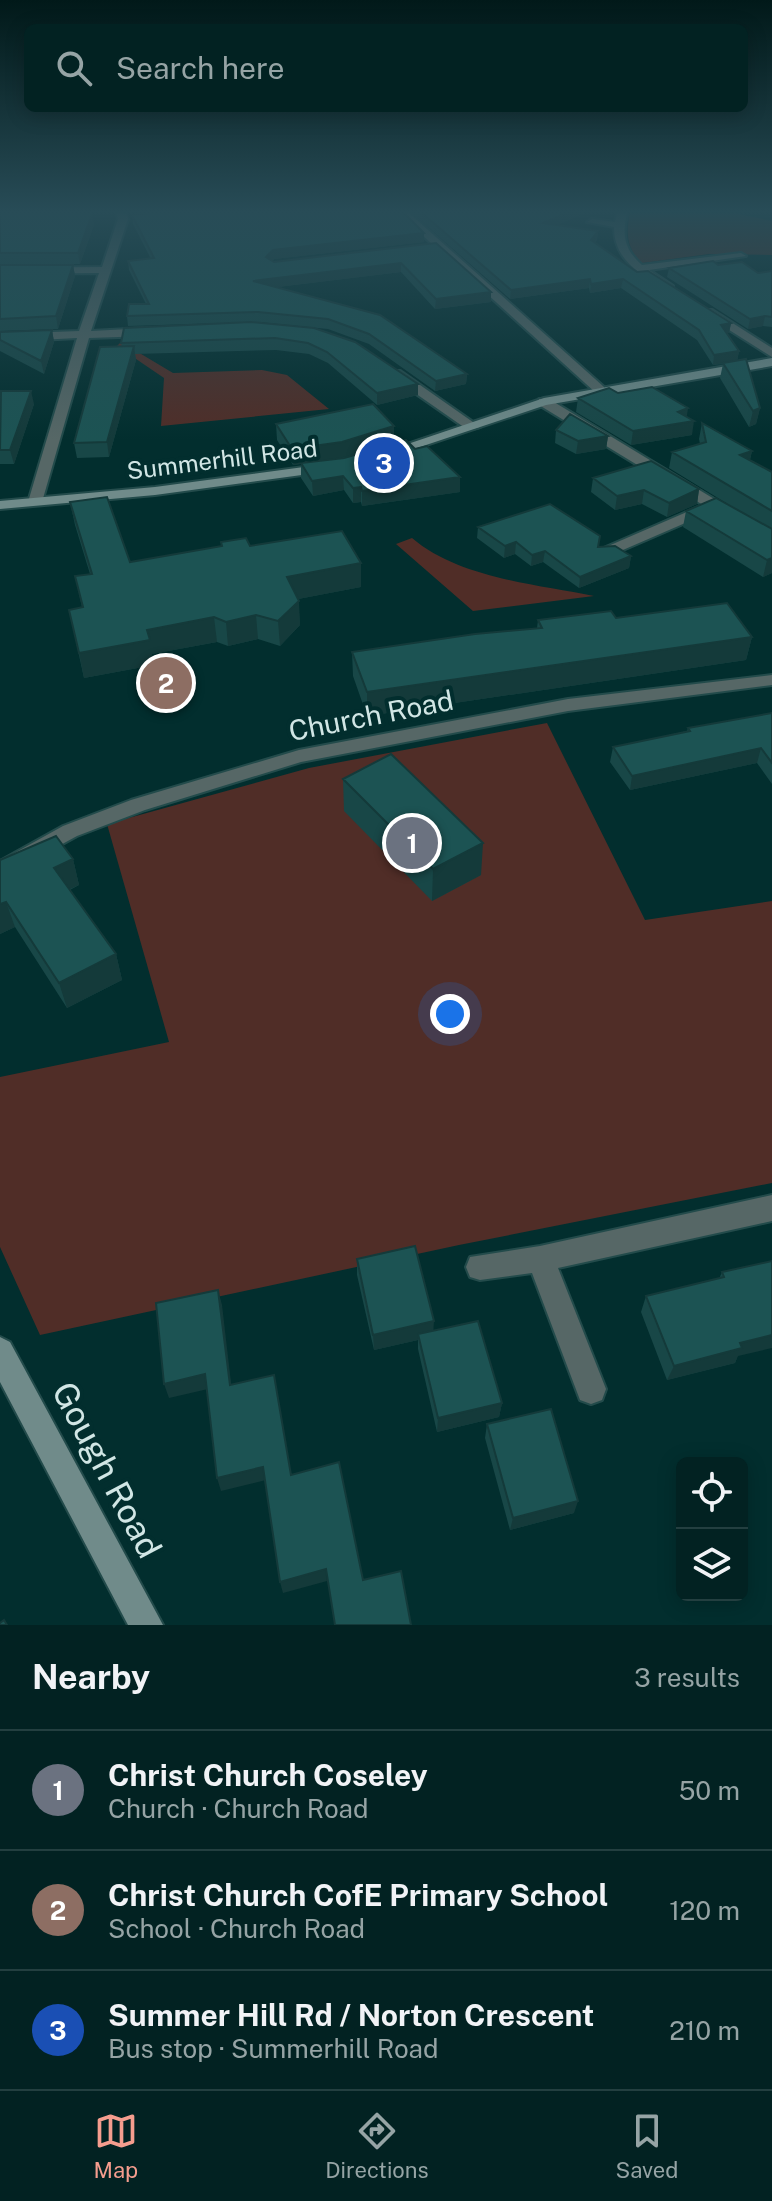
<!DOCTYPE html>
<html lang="en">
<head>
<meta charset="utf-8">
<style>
	body { margin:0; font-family:"Public Sans",sans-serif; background:#0c2a2a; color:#f1f3f6 }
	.controls { position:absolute; right:24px; bottom:24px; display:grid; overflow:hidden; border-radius:12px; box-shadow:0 4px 20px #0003 }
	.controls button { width:72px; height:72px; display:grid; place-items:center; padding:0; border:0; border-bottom:2px solid #233f40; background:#022222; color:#f1f3f6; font:40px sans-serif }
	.you { position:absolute; left:450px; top:1014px; width:28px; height:28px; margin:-20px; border:6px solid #fff; border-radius:50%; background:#1a73e8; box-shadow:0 0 0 12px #1a73e833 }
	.badge { display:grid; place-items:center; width:52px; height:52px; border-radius:50%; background:#f59d8e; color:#fff; font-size:26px; font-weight:700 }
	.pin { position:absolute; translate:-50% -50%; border:4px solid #fff; box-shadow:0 2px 8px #0006 }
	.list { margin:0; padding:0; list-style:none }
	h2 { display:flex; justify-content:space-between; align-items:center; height:104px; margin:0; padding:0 32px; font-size:34px }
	h2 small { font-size:26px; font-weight:400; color:#96a4a5 }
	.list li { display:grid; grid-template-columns:52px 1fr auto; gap:24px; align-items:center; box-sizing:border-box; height:120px; padding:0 32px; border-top:2px solid #233f40 }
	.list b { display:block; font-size:30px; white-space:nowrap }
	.list p { margin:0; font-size:26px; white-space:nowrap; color:#96a4a5 }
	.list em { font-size:26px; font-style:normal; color:#96a4a5 }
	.icon { flex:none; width:44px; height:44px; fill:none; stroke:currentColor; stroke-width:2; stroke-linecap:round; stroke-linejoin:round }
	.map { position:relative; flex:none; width:772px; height:1625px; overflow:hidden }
	.search { position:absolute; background:#022222; box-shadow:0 4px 20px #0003; left:24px; right:24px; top:24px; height:88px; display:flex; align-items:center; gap:20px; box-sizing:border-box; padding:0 28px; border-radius:12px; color:#96a4a5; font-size:30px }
	.sheet { height:464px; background:#022222 }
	nav { display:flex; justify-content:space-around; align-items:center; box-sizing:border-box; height:112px; border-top:2px solid #233f40; background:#022222; font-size:22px; color:#96a4a5 }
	nav a { display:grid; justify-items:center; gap:4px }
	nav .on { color:#f59d8e }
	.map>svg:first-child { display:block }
	.green { fill:#502d27 }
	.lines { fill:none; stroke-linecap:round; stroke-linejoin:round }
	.minor-casing { stroke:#234b4b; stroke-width:4 }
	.secondary-casing { stroke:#234b4b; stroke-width:4 }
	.minor { fill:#566766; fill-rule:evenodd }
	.secondary { fill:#708b8a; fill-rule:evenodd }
	.wall { fill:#184747 }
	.shaded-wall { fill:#143a3a }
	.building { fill:#1c5353; stroke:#143a3a; stroke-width:2 }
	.labels { text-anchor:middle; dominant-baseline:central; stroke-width:8; stroke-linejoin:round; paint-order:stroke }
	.far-street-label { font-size:24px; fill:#d1e6e5; stroke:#022e2e }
	.street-label { font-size:28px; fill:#d1e6e5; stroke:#022e2e }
	.near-street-label { font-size:34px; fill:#d1e6e5; stroke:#022e2e }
</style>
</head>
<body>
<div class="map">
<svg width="772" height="1625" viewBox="0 0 772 1625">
	<rect width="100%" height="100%" fill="#022e2e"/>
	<path class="green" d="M630,213h104l38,8v34l-63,-1 -67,9c-16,-14 -16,-32 -12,-50z
		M121,342l52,31 89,-3 25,5 42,34 -168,17 3,-48 -47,-32z
		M412,538c47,40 123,46 182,58l-121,15 -77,-67z
		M547,723l98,197 127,-19v282l-313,62 -419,90 -40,-88v-170l169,-35 -62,-218 202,-56z"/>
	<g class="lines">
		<defs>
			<path id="minor" d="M116,213h10l2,6 -37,112 57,-3 6,4 -6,4 -59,2 -47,164 -2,3h-10l-2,-3 49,-164 -77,4v-8l79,-3 20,-58 -99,1v-6l102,-1 16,-48z
				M398,213h11l195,174v6h-8z
				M617,213h10c-5,22 -3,36 15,52l99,-12 5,3 -97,14 24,16 -9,2c-25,-15 -50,-28 -50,-61l-27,-5 5,-3 23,3z
				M704,310h8l60,38v9l-68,-43z
				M392,371h8l80,56 -12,3 -76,-53z
				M539,399h10l223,135v11l-59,-34 -104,45h-10v-6l104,-45 -164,-100z
				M772,675v10l-204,26 -267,51 -156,48 -68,26 -77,42v-17l63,-35 68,-26 168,-50 269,-51z
				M772,1195v26l-214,47 48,121 -4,11 -11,4 -11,-4 -48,-127 -52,7 -10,-3 -4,-10 4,-10 70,-11z"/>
			<path id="secondary" d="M772,358v8l-226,39 -153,51 -12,-3 163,-55z
				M326,464l7,4 -2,3 -176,24 -155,14v-8l155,-14z
				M0,1337l10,5 153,283h-35l-128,-243z"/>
		</defs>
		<use href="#minor" class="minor-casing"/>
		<use href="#secondary" class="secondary-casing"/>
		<use href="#minor" class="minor"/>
		<use href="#secondary" class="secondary"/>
	</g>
	<path class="wall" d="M0,213l94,12 -14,39 -80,1z
		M412,213h172l-27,12 41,6 -1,9 -2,3 42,29 94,51 -2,10h-2l12,18 -2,10 23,47 -4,16 -7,3 -29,-49 3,-14 -10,1 -16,-25 -76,-52 -31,5 -1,-5 -79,11z
		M132,215l292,27 -150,17 -2,2 2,1 162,-19 55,59 -56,7 -34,-37 -124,15 190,87 -1,10 -31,7 -66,-47 -41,-15 -69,-7 -131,4 -1,-10 19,-12 -17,-34 -1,-9 23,-2 -18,-35z
		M0,265h73l2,11 -17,53 -58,2z
		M718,265l40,8 14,-2v56l-9,-1 -15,3 -81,-52 2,-9z
		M314,328l104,67 -41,10 -49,-42 -19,-9 -33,-4 -141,4 1,6 -27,97 -32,1 -3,-15 48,-96 -1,-4z
		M52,330l2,12 -10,32 -44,-23v-19z
		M618,393l69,24 5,18 -61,10 -55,-33 2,-14z
		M0,394l34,10 -20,60h-14z
		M702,423l50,28 -2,9 22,12v101l-9,4 -80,-50 3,-16 58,3 -75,-46 3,-16 28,-8 -1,-5z
		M276,424l118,2v16l-50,16 116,34 -98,14 -1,-4 -8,1 -9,-13 -31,6 -12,-18v-14l-8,1 -16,-25z
		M556,430l52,6 -2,13 -30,5 -21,-11z
		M593,478l106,11 -2,15 -30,13 -25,-13 -27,6 -24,-18z
		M70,502l60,60 91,-15v-5l29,4 111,41 -63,12 2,26 -20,21 -22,-7 -30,7 -11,-4 -65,12 2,11 -70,13 -15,-68 13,-3 -7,-31 15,-2 -15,-49z
		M478,527l120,20 33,9 -2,12 -50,20 -36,-26 -12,4 -16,-12 -11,4 -27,-20z
		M616,618l136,19 -6,23 -379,56 -14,-40 -1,-24 185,-24 1,-8z
		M772,713v71l-15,-21 -127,27 -20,-28 3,-15 74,-16 1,-3z
		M343,779l138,96 -49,26 -88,-90z
		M73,859l6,26 -9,5 46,64 6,26 -55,28 -52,-81 -15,7v-74z
		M357,1259l76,72 69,72 -3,14 -62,15 -19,-83v-9l-44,10 -17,-75z
		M772,1261l-37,102 -68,17 -26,-68 5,-16 73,-17 3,-7z
		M487,1424l87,89 -64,17 -25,-92z"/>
	<path class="shaded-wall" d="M566,213h18l-42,19 1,-9z
		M92,214l2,11 -14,39 -2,-11z
		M598,231l-1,9 -7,9 1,-9z
		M424,233v9l-150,17 -8,7v-9l7,-7z
		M401,263v9l-148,18v-9z
		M73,265l2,11 -17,53 -2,-13z
		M590,279l-1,9 -79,11 1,-9z
		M623,279l-2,9 -31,5 1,-9z
		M491,292v10l-56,7 1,-10z
		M765,316l-2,10 -15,3 2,-10z
		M731,323l-2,10 -9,2 1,-10z
		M52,330l2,12 -10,32 -3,-13z
		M134,346l2,14 -27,97 -2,-15z
		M739,351l-2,10 -24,4 1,-10z
		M467,374l-1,10 -31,7 1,-10z
		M418,384v11l-41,10v-12z
		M31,391l3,13 -20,60 -4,-14z
		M688,408l-2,14 8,-1 -2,14 -61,10 2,-14z
		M760,408l-4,16 -7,3 4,-16z
		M394,426v16l-52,16 -49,7 -1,-16z
		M608,436l-2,13 -30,5 2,-13z
		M752,451l-4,16 -8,-12z
		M343,476l1,14 -31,6 -1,-15z
		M460,477v15l-98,14v-15z
		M361,487v15l-8,1v-15z
		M699,489l-2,15 -30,13 2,-14z
		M644,490l-2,14 -27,6 2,-14z
		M516,542l-1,12 -11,4 1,-12z
		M545,551l-2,11 -12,4 1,-11z
		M631,556l-2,12 -50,20 1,-11z
		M772,558v15l-9,4 4,-17z
		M361,563v24l-73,14 -1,-24z
		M299,601l1,24 -20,21 -2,-25z
		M256,615l2,24 -30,7 -2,-24z
		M214,617l3,25 -65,12 2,11 -70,13 -5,-25 68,-23z
		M752,637l-6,23 -379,56v-24z
		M761,748l-4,15 -127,27 2,-14z
		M483,843l-2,32 -49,26 1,-32z
		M73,859l6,26 -18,8 -7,-25z
		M6,902l9,25 -15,7v-30z
		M116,954l6,26 -55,28 -8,-25z
		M218,1290l4,15 11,95 -3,-15z
		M434,1321l-1,15 -15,-2v6l-44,10 -1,-15z
		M772,1335v13l-34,8 -3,7 -68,17 7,-14 66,-23z
		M205,1374l3,15 -39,9 -5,-14z
		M502,1403l-3,14 -62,15 1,-14z
		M263,1467l3,13 -45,11 -4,-13z
		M578,1501l-4,12 -64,17 3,-12z
		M326,1569l1,12 -44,12 -3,-11z"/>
	<path class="building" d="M0,213h92v1l-14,39h-78z
		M149,213h255l20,20 -151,17 -7,7 8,5 162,-19 55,49 -55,7 -35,-36 -148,18 127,34 87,59 -31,7 -67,-47 -41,-15 -70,-7 -131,4 2,-12h20l-21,-43 26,-3 -22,-43z
		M422,213h144l-23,10 55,8 -7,9 46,32 11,-1 83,52 -10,2 18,26 -25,4 -15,-25 -76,-51 -32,5 -1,-5 -79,11z
		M713,261l5,4 24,-3 16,11 14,-2v46l-7,-1 -15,3 -81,-51z
		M0,265h73l-17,51 -56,3z
		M251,322l63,6 41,14 63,42 -41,9 -50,-41 -19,-9 -33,-5 -154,5 3,-15z
		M52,330l-11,31 -41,-21v-8z
		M134,346l-27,96 -33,1 26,-96z
		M746,359l14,49 -7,3 -30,-48z
		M652,387l36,21 -10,4 16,9 -61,10 -55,-33 31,-10 9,5z
		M1,391h30l-21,59h-10z
		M373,404l21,22 -52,16 -50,7 -16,-25z
		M570,414l38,22 -30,5 -22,-11z
		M702,423l50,28 -12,4 32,17v39l-100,-59 34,-10z
		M406,440l9,9 12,-3 33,31 -98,14 -1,-4 -8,1 -10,-12 -31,5 -11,-18 43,-5z
		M651,461l48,28 -30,14 -25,-13 -27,6 -24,-18z
		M107,497l23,65 92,-16 -1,-4 25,-4 4,8 92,-15 19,32 -74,14 12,24 -21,20 -22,-6 -30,7 -12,-5 -67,13 3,10 -71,13 -10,-43 14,-3 -8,-31 17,-2 -22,-72z
		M716,498l56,31v29l-5,2 -81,-49z
		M550,504l50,32 -2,11 17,-1 16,10 -51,21 -35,-26 -13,4 -16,-13 -11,4 -27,-19z
		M727,603l25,34 -385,55 -15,-40 123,-18 67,-6 -4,-8 73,-9 5,7z
		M772,713v50l-11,-15 -129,28 -19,-29 77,-16 -2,-3z
		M391,754l92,89 -50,26 -90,-90z
		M56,836l17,23 -19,9 62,86 -57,29 -53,-81 -6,2v-44z
		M415,1246l19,75 -61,14 -16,-76z
		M772,1261v74l-32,8 2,5 -68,18 -28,-70 78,-19 -2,-5z
		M218,1290l12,95 44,-10 17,100 48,-13 24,118 38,-9 10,54h-76l-9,-56 -46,13 -17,-115 -46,11 -12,-104 -41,10 -8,-81z
		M478,1321l24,82 -64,15 -20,-84z
		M551,1409l27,92 -65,17 -26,-94z
		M4,1620l3,5h-7v-2z"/>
	<linearGradient id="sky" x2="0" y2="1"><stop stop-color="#011919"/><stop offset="0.48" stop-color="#284c57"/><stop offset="1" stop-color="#284c57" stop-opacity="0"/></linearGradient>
	<rect width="772" height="440" fill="url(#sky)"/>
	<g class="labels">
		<g class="far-street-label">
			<text transform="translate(222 459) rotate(-7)">Summerhill Road</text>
		</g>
		<g class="street-label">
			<text transform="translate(371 715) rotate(-11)">Church Road</text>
		</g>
		<g class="near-street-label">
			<text transform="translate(107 1470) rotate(62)">Gough Road</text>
		</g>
	</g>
</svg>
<div class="controls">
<button><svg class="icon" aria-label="locate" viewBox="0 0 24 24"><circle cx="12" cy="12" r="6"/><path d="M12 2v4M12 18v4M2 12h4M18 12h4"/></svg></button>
<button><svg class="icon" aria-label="layers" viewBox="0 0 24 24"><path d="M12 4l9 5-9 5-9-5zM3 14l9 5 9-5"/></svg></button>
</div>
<div class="you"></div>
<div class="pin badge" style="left:412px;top:843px;background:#6b7280">1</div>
<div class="pin badge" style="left:166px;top:683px;background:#8d6e63">2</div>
<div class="pin badge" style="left:384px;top:463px;background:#1a4fb4">3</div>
<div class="search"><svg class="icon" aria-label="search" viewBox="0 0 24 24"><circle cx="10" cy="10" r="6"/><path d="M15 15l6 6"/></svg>Search here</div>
</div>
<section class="sheet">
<h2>Nearby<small>3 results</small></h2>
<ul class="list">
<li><span class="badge" style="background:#6b7280">1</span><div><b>Christ Church Coseley</b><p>Church · Church Road</p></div><em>50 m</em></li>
<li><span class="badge" style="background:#8d6e63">2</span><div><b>Christ Church CofE Primary School</b><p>School · Church Road</p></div><em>120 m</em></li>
<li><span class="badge" style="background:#1a4fb4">3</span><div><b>Summer Hill Rd / Norton Crescent</b><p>Bus stop · Summerhill Road</p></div><em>210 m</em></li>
</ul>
</section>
<nav>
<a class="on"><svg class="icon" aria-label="map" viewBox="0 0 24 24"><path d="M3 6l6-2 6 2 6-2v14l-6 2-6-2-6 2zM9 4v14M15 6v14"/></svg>Map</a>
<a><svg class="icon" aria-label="directions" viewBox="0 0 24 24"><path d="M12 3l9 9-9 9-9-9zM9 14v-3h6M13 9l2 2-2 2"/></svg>Directions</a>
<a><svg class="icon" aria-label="saved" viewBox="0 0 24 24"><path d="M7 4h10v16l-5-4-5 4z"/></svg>Saved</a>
</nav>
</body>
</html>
